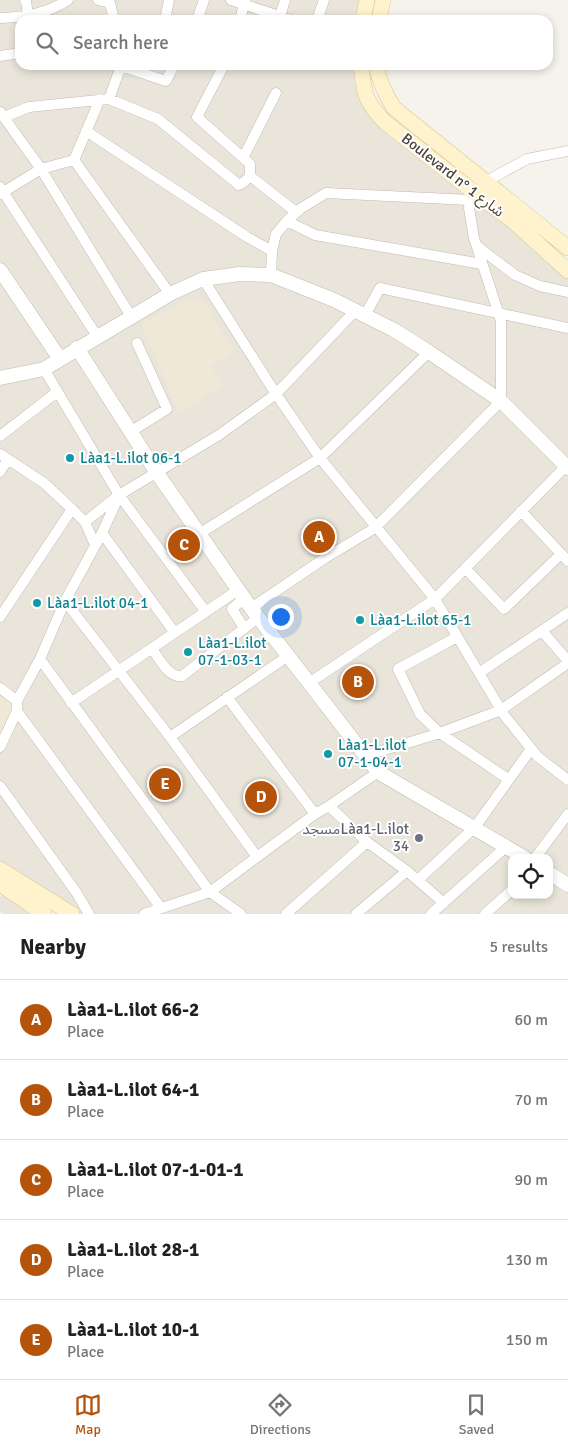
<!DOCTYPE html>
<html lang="en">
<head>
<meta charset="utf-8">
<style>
	body { margin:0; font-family:Signika,"Noto Sans Arabic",sans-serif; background:#f2f2f2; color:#202124 }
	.controls { position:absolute; right:15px; bottom:15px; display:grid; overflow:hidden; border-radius:10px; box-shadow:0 2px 8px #0003 }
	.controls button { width:45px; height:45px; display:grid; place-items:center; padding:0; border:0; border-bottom:1px solid #e0e0e0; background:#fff; color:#202124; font:25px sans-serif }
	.you { position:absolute; left:280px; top:616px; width:18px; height:18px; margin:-12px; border:4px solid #fff; border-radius:50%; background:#1a73e8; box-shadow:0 0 0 8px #1a73e833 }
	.badge { display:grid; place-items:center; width:32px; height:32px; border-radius:50%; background:#b45309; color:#fff; font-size:16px; font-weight:700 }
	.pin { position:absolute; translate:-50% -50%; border:2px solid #fff; box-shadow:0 1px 5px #0006 }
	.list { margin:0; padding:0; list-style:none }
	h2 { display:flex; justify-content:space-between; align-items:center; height:65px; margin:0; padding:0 20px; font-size:21px }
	h2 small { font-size:16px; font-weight:400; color:#757577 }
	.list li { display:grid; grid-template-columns:32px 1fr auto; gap:15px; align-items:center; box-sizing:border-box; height:80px; padding:0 20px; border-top:1px solid #e0e0e0 }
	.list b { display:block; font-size:19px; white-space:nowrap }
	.list p { margin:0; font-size:16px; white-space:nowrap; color:#757577 }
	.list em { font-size:16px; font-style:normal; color:#757577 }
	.icon { flex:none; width:28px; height:28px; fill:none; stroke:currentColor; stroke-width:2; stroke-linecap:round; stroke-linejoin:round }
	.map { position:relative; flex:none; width:568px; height:914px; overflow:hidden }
	.search { position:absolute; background:#fff; box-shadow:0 2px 8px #0003; left:15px; right:15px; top:15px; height:55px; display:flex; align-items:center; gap:12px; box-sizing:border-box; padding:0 18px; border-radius:15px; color:#757577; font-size:19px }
	.sheet { height:465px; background:#fff }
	nav { display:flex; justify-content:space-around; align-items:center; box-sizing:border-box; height:70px; border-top:1px solid #e0e0e0; background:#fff; font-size:14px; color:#757577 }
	nav a { display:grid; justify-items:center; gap:2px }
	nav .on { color:#b45309 }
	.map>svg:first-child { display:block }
	.residential { fill:#eae5da; fill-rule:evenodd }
	.education { fill:#efe8d6 }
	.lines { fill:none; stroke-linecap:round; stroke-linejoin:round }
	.minor-casing { stroke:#c2bbae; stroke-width:11 }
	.tertiary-casing { stroke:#c2bbae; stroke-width:15 }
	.secondary-casing { stroke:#d6c79b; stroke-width:16 }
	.minor { stroke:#fff; stroke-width:10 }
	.tertiary { stroke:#fff; stroke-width:14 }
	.secondary { stroke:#fff3cd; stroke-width:15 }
	.culture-dot { fill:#0f9aa8; stroke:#fff; stroke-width:2 }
	.worship-dot { fill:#6b7280; stroke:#fff; stroke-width:2 }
	.labels { text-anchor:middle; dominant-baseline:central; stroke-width:4; stroke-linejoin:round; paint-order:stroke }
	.street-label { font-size:15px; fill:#4b4439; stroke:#fff }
	.culture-label { font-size:15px; fill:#0d838f; stroke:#fff; text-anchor:start }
	.worship-label { font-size:15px; fill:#5b616d; stroke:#fff; text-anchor:end }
</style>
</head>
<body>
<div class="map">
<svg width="568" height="914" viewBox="0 0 568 914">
	<rect width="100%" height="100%" fill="#f6f3ec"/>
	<path class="residential" d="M0,0h362l-3,20h-339v45h337l5,33 108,97 -143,-4 -29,16 -28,44 -1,19 -67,5 -161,90 -41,9z
		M327,195l141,8 10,57 -162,-27 -25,-13z
		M474,199l36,25 58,53v13l-52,-17 -37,-29 -6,-43z
		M288,225l192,41 14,43 -115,-24 -14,25 -91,-39 4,-35z
		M481,253l87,42v31l-67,-16z
		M241,279h30l84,36 73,41 72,50 68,68v440h-488l-80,-50v-482l50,-8 33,-24 89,-53 37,-13zM512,858h37v37h-37z
		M381,292l115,23 2,79 -128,-82z
		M503,316l65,15v130l-64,-63z
		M0,896l12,2 24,16h-32l-4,-2z"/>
	<path class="education" d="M195,297l8,4 32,50 -24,16 12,18 -44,28 -38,-89z
		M0,692l15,11 -15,37z"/>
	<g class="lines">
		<defs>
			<path id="minor" d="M25,0l1,1 2,15
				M98,0l12,3 4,17
				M231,0l60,20
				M0,18c26,-1 46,-4 68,-18
				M165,20l4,-20
				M197,20l7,-20
				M240,20l5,-20
				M279,20l6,-20
				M317,20l7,-20
				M0,56l20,-3
				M100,99l-26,61 96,134
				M109,99l12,-33 45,15 8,-16
				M0,112l41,57 91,149
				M4,117l25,-10 80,-8 49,20 81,66 5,-3 6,-6v-12l-53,-47 27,-52
				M86,131l161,106 25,14 -1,24
				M243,158l33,-65
				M250,176l46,36
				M0,187l97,149
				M0,194l41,-25 33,-9
				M287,221l28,14 167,29
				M477,246l38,29 25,11 28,6
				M272,251l4,-17 11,-13 13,-12 26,-16 144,7
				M203,279l73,115 44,64 115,141 69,116 34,42 30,23
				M365,315l15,-27 188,40
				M44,369l75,126 87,117
				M130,432l37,-23 -30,-66
				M0,436l57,-44
				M0,454l44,29 28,26 13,13 10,23
				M0,472l8,-13
				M521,511l47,50
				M85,522l34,-27 100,-60 57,-41 80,-84
				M102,533l73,100
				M199,534l121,-76 109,-106
				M465,568l39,41 57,-55
				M244,598l-12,11 12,19
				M65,601l105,136 87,120
				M251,608l74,-50 50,-30 126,-127v-80l-27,-83 -5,-30 1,-8 15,-18 42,-23 41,-8
				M0,617l72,-108
				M542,631l26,30
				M457,637l-59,32 22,45 20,19 68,46
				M152,649c8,10 16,29 30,27l76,-58
				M40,659l170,233 31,22
				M479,673l89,-60
				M309,683l126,-84 133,-135
				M0,688l17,13
				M227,697l88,117
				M71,703l167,-113
				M17,711l144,197
				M170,737l118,-81
				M0,747l17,-36v-10l23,-42 25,-58 37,-68 16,-35
				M365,756l75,-23 61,-23 67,-47
				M0,786l76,106 13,22
				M329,806l38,36 40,29 37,32
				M535,858l33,-44
				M418,880l57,-53 56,-78
				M144,914l66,-22 105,-78 14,-8 49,-34
				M286,914l81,-72
				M356,914l51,-43
				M431,914l76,-68
				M485,914l27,-24"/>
			<path id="tertiary" d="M0,270l60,89
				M77,348l80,125 94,135 127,164 147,86
				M0,378l44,-9 126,-75 33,-15 37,-5 31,1 63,25 60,30 35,22 72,49 67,67
				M549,873l19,12"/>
			<path id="secondary" d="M363,20l4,-20
				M379,20l4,-20
				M361,65c3,29 4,37 25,58l89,70 38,28 55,50
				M376,65c3,17 9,29 18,43l174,140
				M0,869l72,45
				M0,884l44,30"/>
		</defs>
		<use href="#minor" class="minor-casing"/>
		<use href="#tertiary" class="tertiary-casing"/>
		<use href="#secondary" class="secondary-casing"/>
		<use href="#minor" class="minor"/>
		<use href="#tertiary" class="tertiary"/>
		<use href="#secondary" class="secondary"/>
	</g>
	<g class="culture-dot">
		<circle cx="70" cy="458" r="5"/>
		<circle cx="37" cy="603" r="5"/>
		<circle cx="360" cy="620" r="5"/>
		<circle cx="188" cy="652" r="5"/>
		<circle cx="328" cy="754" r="5"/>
	</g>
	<circle class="worship-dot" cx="419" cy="838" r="5"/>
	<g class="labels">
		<g class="street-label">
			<text transform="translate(453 175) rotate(38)">Boulevard n° شارع 1</text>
		</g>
		<g class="culture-label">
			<text x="80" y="458">Làa1-L.ilot 06-1</text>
			<text x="47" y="603">Làa1-L.ilot 04-1</text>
			<text x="370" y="620">Làa1-L.ilot 65-1</text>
			<text x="198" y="643">Làa1-L.ilot<tspan x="198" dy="17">07-1-03-1</tspan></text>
			<text x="338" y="745">Làa1-L.ilot<tspan x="338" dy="17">07-1-04-1</tspan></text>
		</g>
		<g class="worship-label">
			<text x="409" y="829">مسجدLàa1-L.ilot<tspan x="409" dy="17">34</tspan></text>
		</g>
	</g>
</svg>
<div class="controls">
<button><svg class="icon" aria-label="locate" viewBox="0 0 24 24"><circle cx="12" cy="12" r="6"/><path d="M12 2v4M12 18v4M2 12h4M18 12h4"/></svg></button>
</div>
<div class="you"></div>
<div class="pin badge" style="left:319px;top:537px">A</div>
<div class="pin badge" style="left:358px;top:682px">B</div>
<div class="pin badge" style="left:184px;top:545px">C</div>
<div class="pin badge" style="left:261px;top:797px">D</div>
<div class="pin badge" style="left:165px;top:784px">E</div>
<div class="search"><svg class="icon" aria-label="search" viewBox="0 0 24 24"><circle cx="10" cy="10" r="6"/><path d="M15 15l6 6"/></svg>Search here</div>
</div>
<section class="sheet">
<h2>Nearby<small>5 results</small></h2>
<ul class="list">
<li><span class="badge">A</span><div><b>Làa1-L.ilot 66-2</b><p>Place</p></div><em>60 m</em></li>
<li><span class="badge">B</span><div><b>Làa1-L.ilot 64-1</b><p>Place</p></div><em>70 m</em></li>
<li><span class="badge">C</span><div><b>Làa1-L.ilot 07-1-01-1</b><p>Place</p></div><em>90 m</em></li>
<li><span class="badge">D</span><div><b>Làa1-L.ilot 28-1</b><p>Place</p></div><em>130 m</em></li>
<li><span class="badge">E</span><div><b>Làa1-L.ilot 10-1</b><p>Place</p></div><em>150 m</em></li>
</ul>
</section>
<nav>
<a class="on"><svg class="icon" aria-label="map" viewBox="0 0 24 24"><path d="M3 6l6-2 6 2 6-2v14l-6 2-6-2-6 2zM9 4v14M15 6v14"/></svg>Map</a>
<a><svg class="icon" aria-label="directions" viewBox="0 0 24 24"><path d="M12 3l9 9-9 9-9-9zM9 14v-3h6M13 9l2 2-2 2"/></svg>Directions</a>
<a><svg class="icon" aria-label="saved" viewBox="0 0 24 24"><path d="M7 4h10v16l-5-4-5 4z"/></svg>Saved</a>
</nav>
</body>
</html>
